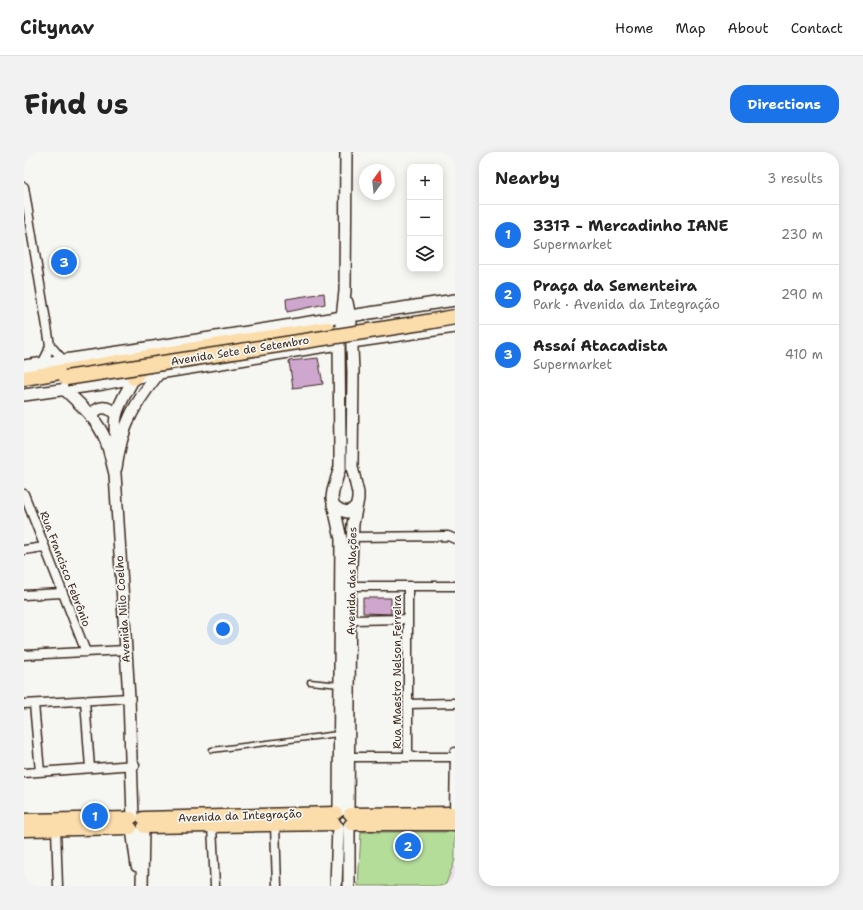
<!DOCTYPE html>
<html lang="en">
<head>
<meta charset="utf-8">
<style>
	body { margin:0; font-family:"Shantell Sans",sans-serif; background:#f2f2f2; color:#222 }
	.controls { position:absolute; right:12px; top:12px; display:grid; overflow:hidden; border-radius:8px; box-shadow:0 2px 10px #0003 }
	.controls button { width:36px; height:36px; display:grid; place-items:center; padding:0; border:0; border-bottom:1px solid #e0e0e0; background:#fff; color:#222; font:20px sans-serif }
	.compass { position:absolute; left:335px; top:12px; width:36px; height:36px; border-radius:50%; background:#fff; box-shadow:0 2px 10px #0003; rotate:15deg }
	.you { position:absolute; left:199px; top:477px; width:14px; height:14px; margin:-10px; border:3px solid #fff; border-radius:50%; background:#1a73e8; box-shadow:0 0 0 6px #1a73e833 }
	.badge { display:grid; place-items:center; width:26px; height:26px; border-radius:50%; background:#1a73e8; color:#fff; font-size:13px; font-weight:700 }
	.pin { position:absolute; translate:-50% -50%; border:2px solid #fff; box-shadow:0 1px 4px #0006 }
	.list { margin:0; padding:0; list-style:none }
	h2 { display:flex; justify-content:space-between; align-items:center; height:52px; margin:0; padding:0 16px; font-size:17px }
	h2 small { font-size:13px; font-weight:400; color:#767676 }
	.list li { display:grid; grid-template-columns:26px 1fr auto; gap:12px; align-items:center; box-sizing:border-box; height:60px; padding:0 16px; border-top:1px solid #e0e0e0 }
	.list b { display:block; font-size:15px; white-space:nowrap }
	.list p { margin:0; font-size:13px; white-space:nowrap; color:#767676 }
	.list em { font-size:13px; font-style:normal; color:#767676 }
	.icon { flex:none; width:22px; height:22px; fill:none; stroke:currentColor; stroke-width:2; stroke-linecap:round; stroke-linejoin:round }
	.map { position:relative; flex:none; width:431px; height:734px; overflow:hidden; border-radius:16px }
	header { display:flex; align-items:center; gap:24px; box-sizing:border-box; height:56px; padding:0 20px; background:#fff; border-bottom:1px solid #e0e0e0 }
	header strong { font-size:19px }
	nav { display:flex; gap:22px; margin-inline-start:auto; font-size:14px }
	.intro { display:flex; align-items:center; justify-content:space-between; box-sizing:border-box; height:96px; padding:0 24px }
	h1 { margin:0; font-size:28px }
	.button { padding:10px 18px; border-radius:16px; background:#1a73e8; color:#fff; font-size:14px; font-weight:700 }
	main { display:flex; gap:24px; padding:0 24px }
	aside { flex:1; background:#fff; border-radius:16px; box-shadow:0 2px 10px #0003 }
	.map>svg:first-child { display:block }
	.built { fill:#eadee7 }
	.green { fill:#b4dd9a; stroke:#78845c }
	.building { fill:#cea6ce; stroke:#3b2a1e }
	.lines { fill:none; stroke-linecap:round; stroke-linejoin:round }
	.lane-casing { stroke:#3b2a1e; stroke-width:7 }
	.street-casing { stroke:#3b2a1e; stroke-width:11 }
	.secondary-casing { stroke:#3b2a1e; stroke-width:14 }
	.primary-casing { stroke:#3b2a1e; stroke-width:15 }
	.highway-casing { stroke:#3b2a1e; stroke-width:17 }
	.lane { stroke:#f6f6f2; stroke-width:4 }
	.street { stroke:#f6f6f2; stroke-width:8 }
	.secondary { stroke:#f6f6f2; stroke-width:11 }
	.primary { stroke:#fbddab; stroke-width:12 }
	.highway { stroke:#fbddab; stroke-width:14 }
	.highway-bridge-casing { stroke:#3b2a1e; stroke-width:17; stroke-linecap:butt }
	.highway-bridge { stroke:#fbddab; stroke-width:14 }
	.labels { text-anchor:middle; dominant-baseline:central; stroke-width:3.5; stroke-linejoin:round; paint-order:stroke }
	.street-label { font-size:11px; fill:#3b2a1e; stroke:#f6f6f2 }
</style>
</head>
<body>
<header>
<strong>Citynav</strong>
<nav><a>Home</a><a>Map</a><a>About</a><a>Contact</a></nav>
</header>
<div class="intro"><h1>Find us</h1><a class="button">Directions</a></div>
<main>
<div class="map">
<svg width="431" height="734" viewBox="0 0 431 734">
	<rect width="100%" height="100%" fill="#f6f6f2"/>
	<filter id="ink" filterUnits="userSpaceOnUse"><feTurbulence type="fractalNoise" baseFrequency=".025" numOctaves="2"/><feDisplacementMap in="SourceGraphic" scale="8" xChannelSelector="R" yChannelSelector="G"/><feConvolveMatrix kernelMatrix="1 2 1 2 8 2 1 2 1" color-interpolation-filters="sRGB"/></filter>
	<g filter="url(#ink)">
		<path class="built" d="M431,708v26h-10z"/>
		<path class="green" d="M337,680h94v28l-10,26h-87z"/>
		<path class="building" d="M300,141l1,11 -38,8 -1,-13z
			M294,206l5,26 -30,4 -4,-27z
			M339,446h28v16l-28,-1z"/>
		<g class="lines">
			<defs>
				<path id="lane" d="M286,530l30,3
					M188,598l126,-16"/>
				<path id="street" d="M0,35l26,158 -2,7 -5,10
					M26,193l13,15
					M0,342l62,158
					M328,385l96,-1 7,3
					M0,398l20,-3
					M326,434h105
					M0,443l38,-2
					M327,468l57,-1
					M0,503l102,-5
					M61,549l5,67
					M0,552l105,-6
					M10,552l6,68
					M384,552l47,-1
					M326,605h105
					M384,605v-171
					M0,621l111,-8
					M430,661l1,-61
					M251,673l2,61
					M188,674l3,60
					M32,677l2,57"/>
				<path id="secondary" d="M323,150l4,21 2,49 -1,95 6,26v6l-5,25 -3,62 -2,226
					M326,164l105,-16
					M328,190l103,-15
					M0,214l129,-19 189,-30
					M41,238c16,15 33,30 41,51 4,11 6,22 9,33l14,224 4,119
					M0,243l79,-11 56,-11 180,-29
					M67,265c6,-12 17,-12 25,-2
					M94,296c-8,-33 1,-42 16,-70
					M92,316c6,-43 17,-62 43,-95
					M309,353l7,5 7,2 5,-2 5,-5
					M315,659l2,-272 -9,-41 1,-7 7,-24v-15l-1,-108 6,-53 1,-139
					M108,677l5,37
					M118,734l1,-58
					M312,734l2,-59
					M325,734v-60"/>
				<path id="primary" d="M326,662l105,-1
					M119,666l193,-5
					M0,668l107,-2
					M327,672h104
					M120,675l191,-3
					M0,678l107,-2"/>
				<path id="highway" d="M0,226l220,-37 84,-12
					M110,226l8,-12"/>
			</defs>
			<use href="#lane" class="lane-casing"/>
			<use href="#street" class="street-casing"/>
			<use href="#secondary" class="secondary-casing"/>
			<use href="#primary" class="primary-casing"/>
			<use href="#highway" class="highway-casing"/>
			<use href="#lane" class="lane"/>
			<use href="#street" class="street"/>
			<use href="#secondary" class="secondary"/>
			<use href="#primary" class="primary"/>
			<use href="#highway" class="highway"/>
			<defs>
				<path id="highway-bridge" d="M42,226l355,-55 34,-6"/>
			</defs>
			<use href="#highway-bridge" class="highway-bridge-casing"/>
			<use href="#highway-bridge" class="highway-bridge"/>
		</g>
	</g>
	<g class="labels">
		<g class="street-label">
			<text transform="translate(216 199) rotate(-9)">Avenida Sete de Setembro</text>
			<text transform="translate(41 417) rotate(69)">Rua Francisco Febrônio</text>
			<text transform="translate(328 429) rotate(-89)">Avenida das Nações</text>
			<text transform="translate(99 457) rotate(-94)">Avenida Nilo Coelho</text>
			<text transform="translate(373 520) rotate(-90)">Rua Maestro Nelson Ferreira</text>
			<text transform="translate(216 664) rotate(-2)">Avenida da Integração</text>
		</g>
	</g>
</svg>
<div class="controls">
<button>+</button>
<button>−</button>
<button><svg class="icon" aria-label="layers" viewBox="0 0 24 24"><path d="M12 4l9 5-9 5-9-5zM3 14l9 5 9-5"/></svg></button>
</div>
<svg class="compass" viewBox="-18 -18 36 36"><path d="M0-13l5 13h-10z" fill="#e53935"/><path d="M0 13l5-13h-10z" fill="#767676"/></svg>
<div class="you"></div>
<div class="pin badge" style="left:71px;top:664px">1</div>
<div class="pin badge" style="left:384px;top:694px">2</div>
<div class="pin badge" style="left:40px;top:110px">3</div>
</div>
<aside>
<h2>Nearby<small>3 results</small></h2>
<ul class="list">
<li><span class="badge">1</span><div><b>3317 - Mercadinho IANE</b><p>Supermarket</p></div><em>230 m</em></li>
<li><span class="badge">2</span><div><b>Praça da Sementeira</b><p>Park · Avenida da Integração</p></div><em>290 m</em></li>
<li><span class="badge">3</span><div><b>Assaí Atacadista</b><p>Supermarket</p></div><em>410 m</em></li>
</ul>
</aside>
</main>
</body>
</html>
